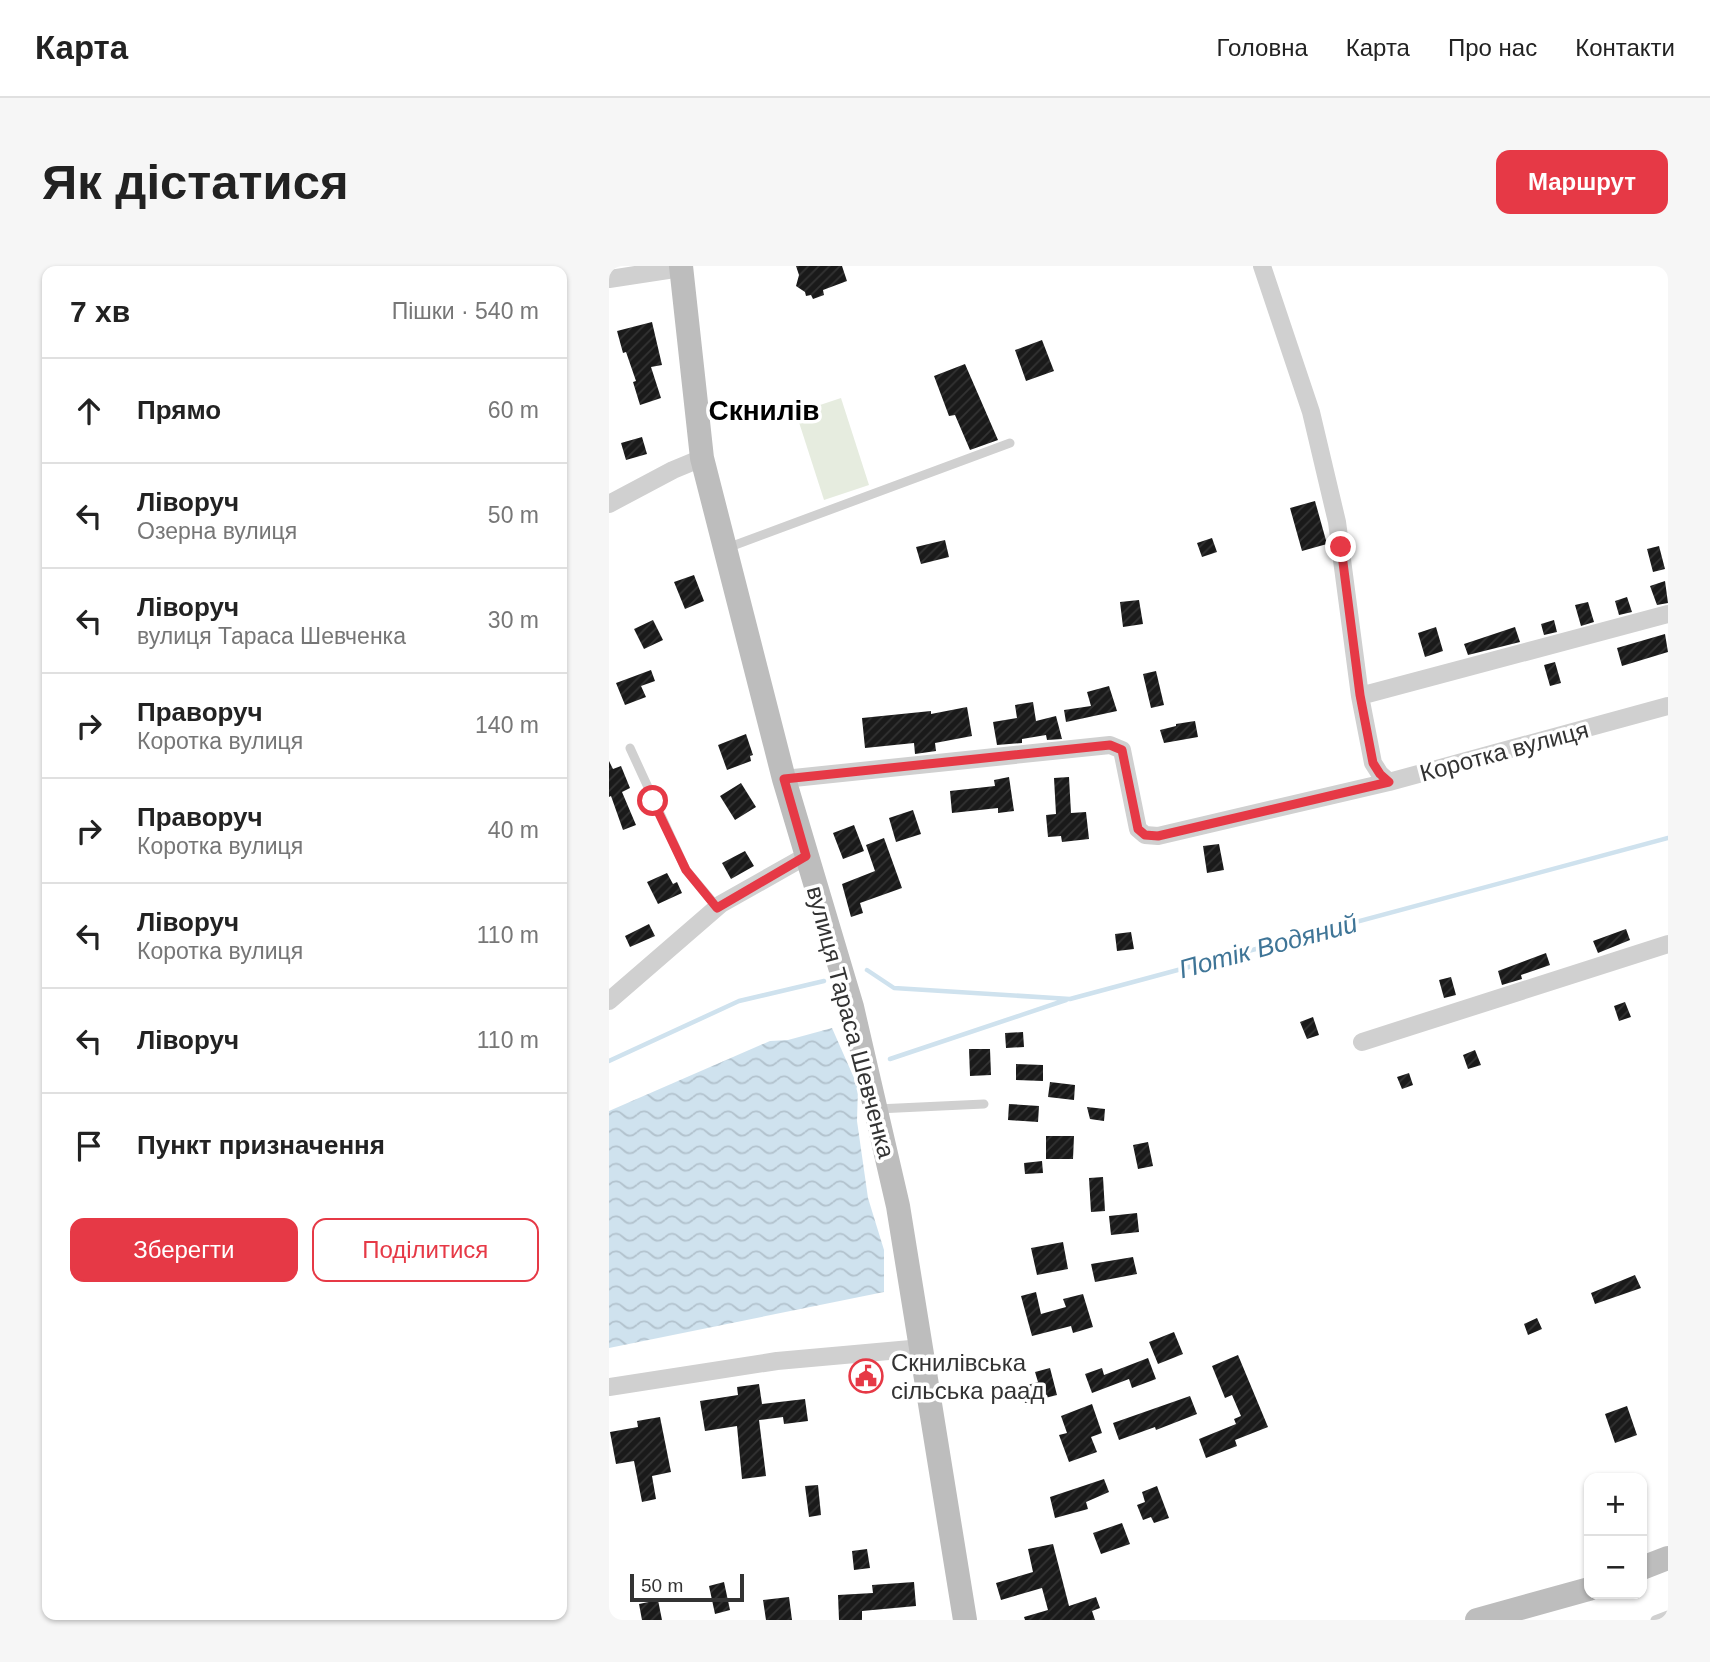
<!DOCTYPE html>
<html lang="uk">
<head>
<meta charset="utf-8">
<style>
	body { margin:0; font-family:Arial,sans-serif; background:#f6f6f6; color:#222 }
	.controls { position:absolute; right:21px; bottom:21px; display:grid; overflow:hidden; border-radius:14px; box-shadow:0 2px 5px #0004 }
	.controls button { width:63px; height:63px; display:grid; place-items:center; padding:0; border:0; border-bottom:2px solid #e0e0e0; background:#fff; color:#222; font:35px sans-serif }
	.scale { position:absolute; left:21px; bottom:18px; width:114px; box-sizing:border-box; padding-left:7px; border:4px solid #333; border-top:0; font-size:19px; line-height:24px; white-space:nowrap; color:#333; -webkit-text-stroke:5px #fff; paint-order:stroke }
	.stop { position:absolute; width:21px; height:21px; margin:-16px; border:5px solid #e63946; border-radius:50%; background:#fff }
	.stop.end { background:#e63946; border-color:#fff; box-shadow:0 2px 7px #0008 }
	.list { margin:0; padding:0; list-style:none }
	h2 { display:flex; justify-content:space-between; align-items:center; height:91px; margin:0; padding:0 28px; font-size:30px }
	h2 small { font-size:23px; font-weight:400; color:#767676 }
	.list li { display:grid; grid-template-columns:46px 1fr auto; gap:21px; align-items:center; box-sizing:border-box; height:105px; padding:0 28px; border-top:2px solid #e0e0e0 }
	.list b { display:block; font-size:26px; white-space:nowrap }
	.list p { margin:0; font-size:23px; white-space:nowrap; color:#767676 }
	.list em { font-size:23px; font-style:normal; color:#767676 }
	.actions { display:flex; gap:14px; padding:21px 28px }
	.actions a { flex:1; padding:16px 0; border:2px solid #e63946; border-radius:14px; text-align:center; font-size:24px; color:#e63946 }
	.actions .main { background:#e63946; color:#fff }
	.icon { flex:none; width:38px; height:38px; fill:none; stroke:currentColor; stroke-width:2; stroke-linecap:round; stroke-linejoin:round }
	.map { position:relative; flex:none; width:1059px; height:1354px; overflow:hidden; border-radius:14px }
	header { display:flex; align-items:center; gap:42px; box-sizing:border-box; height:98px; padding:0 35px; background:#fff; border-bottom:2px solid #e0e0e0 }
	header strong { font-size:33px }
	nav { display:flex; gap:38px; margin-inline-start:auto; font-size:24px }
	.intro { display:flex; align-items:center; justify-content:space-between; box-sizing:border-box; height:168px; padding:0 42px }
	h1 { margin:0; font-size:49px }
	.button { padding:18px 32px; border-radius:14px; background:#e63946; color:#fff; font-size:24px; font-weight:700 }
	main { display:flex; gap:42px; padding:0 42px }
	aside { flex:1; background:#fff; border-radius:14px; box-shadow:0 2px 5px #0004 }
	.map>svg:first-child { display:block }
	.pitch { fill:#e6ecdf }
	.water { fill:url(#water-waves) }
	.lines { fill:none; stroke-linecap:round; stroke-linejoin:round }
	.stream { stroke:#cfe2ee; stroke-width:4.5 }
	.building { fill:url(#building-hatch) }
	.lane { stroke:#d0d0d0; stroke-width:9 }
	.street { stroke:#d0d0d0; stroke-width:18 }
	.secondary { stroke:#bdbdbd; stroke-width:24 }
	.route { stroke:#e63946; stroke-width:9 }
	.labels { text-anchor:middle; dominant-baseline:central; stroke-width:7; stroke-linejoin:round; paint-order:stroke }
	.street-label { font-size:24px; fill:#333; stroke:#fff }
	.poi-label { font-size:24px; fill:#333; stroke:#fff; text-anchor:start }
	.water-label { font-size:26px; font-style:italic; fill:#3f7597; stroke:#fff }
	.quarter-label { font-size:28px; font-weight:bold; fill:#000; stroke:#fff }
</style>
</head>
<body>
<header>
<strong>Карта</strong>
<nav><a>Головна</a><a>Карта</a><a>Про нас</a><a>Контакти</a></nav>
</header>
<div class="intro"><h1>Як дістатися</h1><a class="button">Маршрут</a></div>
<main>
<aside>
<h2>7 хв<small>Пішки · 540 m</small></h2>
<ul class="list">
<li><svg class="icon" aria-label="ahead" viewBox="0 0 24 24"><path d="M12 20V5M6 11l6-6 6 6"/></svg><div><b>Прямо</b></div><em>60 m</em></li>
<li><svg class="icon" aria-label="left" viewBox="0 0 24 24"><path d="M17 20v-9H6M10 6l-5 5 5 5"/></svg><div><b>Ліворуч</b><p>Озерна вулиця</p></div><em>50 m</em></li>
<li><svg class="icon" aria-label="left" viewBox="0 0 24 24"><path d="M17 20v-9H6M10 6l-5 5 5 5"/></svg><div><b>Ліворуч</b><p>вулиця Тараса Шевченка</p></div><em>30 m</em></li>
<li><svg class="icon" aria-label="right" viewBox="0 0 24 24"><path d="M7 20v-9h11M14 6l5 5-5 5"/></svg><div><b>Праворуч</b><p>Коротка вулиця</p></div><em>140 m</em></li>
<li><svg class="icon" aria-label="right" viewBox="0 0 24 24"><path d="M7 20v-9h11M14 6l5 5-5 5"/></svg><div><b>Праворуч</b><p>Коротка вулиця</p></div><em>40 m</em></li>
<li><svg class="icon" aria-label="left" viewBox="0 0 24 24"><path d="M17 20v-9H6M10 6l-5 5 5 5"/></svg><div><b>Ліворуч</b><p>Коротка вулиця</p></div><em>110 m</em></li>
<li><svg class="icon" aria-label="left" viewBox="0 0 24 24"><path d="M17 20v-9H6M10 6l-5 5 5 5"/></svg><div><b>Ліворуч</b></div><em>110 m</em></li>
<li><svg class="icon" aria-label="arrive" viewBox="0 0 24 24"><path d="M6 21V4h12l-3 4 3 4H6"/></svg><div><b>Пункт призначення</b></div></li>
</ul>
<div class="actions"><a class="main">Зберегти</a><a>Поділитися</a></div>
</aside>
<div class="map">
<svg width="1059" height="1354" viewBox="0 0 1059 1354">
	<defs>
		<pattern id="water-waves" width="16" height="10" patternUnits="userSpaceOnUse" patternTransform="scale(1.75)"><rect width="16" height="10" fill="#cfe2ee"/><path d="M0 5q4-4 8 0t8 0" fill="none" stroke="#b2c2cd"/></pattern>
		<pattern id="building-hatch" width="6" height="6" patternUnits="userSpaceOnUse" patternTransform="scale(1.75)"><rect width="6" height="6" fill="#1a1a1a"/><path d="M-1 1l2-2M0 6l6-6M5 7l2-2" fill="none" stroke="#333"/></pattern>
	</defs>
	<rect width="100%" height="100%" fill="#fff"/>
	<path class="pitch" d="M232,132l28,87 -45,15 -28,-87z"/>
	<path class="water" d="M223,762l26,59 -1,34 11,77 16,52v42l-275,56v-237l161,-70 18,-1z"/>
	<g class="lines">
		<path class="stream" d="M258,704l27,18 176,11 598,-161
			M281,793l176,-59
			M0,795l130,-60 85,-20"/>
	</g>
	<path class="building" d="M187,0h46l5,15 -24,9 1,5 -11,4 -2,-4 -5,1 -1,-4 -9,-6 3,-11z
		M43,56l10,43 -11,2 10,31 -21,7 -7,-23 3,-1 -10,-29 -3,1 -6,-22z
		M433,74l12,31 -28,10 -11,-31z
		M356,98l33,76 -28,10 -15,-35 -6,1 -15,-40z
		M33,171l5,17 -21,6 -5,-17z
		M706,235l12,43 -25,7 -12,-43z
		M603,272l5,14 -15,5 -5,-14z
		M336,274l4,17 -28,7 -5,-17z
		M1050,280l6,23 -12,3 -6,-23z
		M85,309l10,26 -19,8 -11,-27z
		M1056,315l3,22 -11,2 -7,-19z
		M1018,331l5,15 -13,3 -4,-14z
		M530,334l4,24 -20,3 -3,-25z
		M979,336l6,20 -13,4 -6,-21z
		M44,354l10,20 -19,9 -10,-20z
		M945,354l3,12 -13,3 -3,-11z
		M827,361l7,24 -18,6 -7,-24z
		M906,361l5,15 -52,13 -4,-11z
		M1056,368l3,18 -46,14 -5,-18z
		M946,396l6,21 -11,3 -6,-21z
		M42,404l4,11 -14,5 5,11 -21,8 -9,-22z
		M547,405l8,34 -13,3 -8,-34z
		M500,420l8,25 -51,11 -2,-12 27,-4 -4,-14z
		M424,436l3,19 20,-5 6,23 -15,1 -1,-5 -24,4v4l-25,2 -4,-23 24,-4 -2,-13z
		M358,441l5,29 -37,7 1,8 -21,3 -1,-11 -49,5 -3,-30 69,-7v3z
		M586,455l3,16 -34,6 -4,-13 16,-4v-2z
		M137,468l7,21 -3,1 1,5 -24,9 -9,-25z
		M0,495l4,8 8,-3 9,22 -8,4 14,33 -13,5 -12,-34 -2,1z
		M400,511l5,34 -16,2v-5l-46,5 -2,-22 45,-5 -1,-6z
		M460,511l2,36 15,-1 3,27 -27,3 -1,-6 -13,1 -2,-22 10,-1 -2,-36z
		M132,517l15,24 -21,13 -15,-24z
		M304,544l8,24 -25,8 -7,-24z
		M245,559l10,26 -21,8 -10,-26z
		M275,572l18,50 -42,15 3,10 -12,4 -9,-33 33,-13 -9,-26z
		M610,578l5,26 -17,3 -4,-27z
		M136,585l9,15 -23,13 -9,-16z
		M58,607l6,11 4,-2 5,11 -24,11 -11,-22z
		M40,658l6,12 -25,11 -5,-11z
		M1017,663l4,11 -32,13 -5,-12z
		M522,666l3,17 -17,2 -2,-17z
		M937,687l4,12 -29,10 1,4 -20,6 -4,-14z
		M842,711l5,18 -12,3 -5,-18z
		M1016,736l6,15 -12,4 -5,-15z
		M704,751l6,18 -12,4 -7,-17z
		M414,766l1,15 -18,1 -1,-15z
		M360,783h21l1,26 -21,1z
		M866,784l6,15 -13,4 -5,-14z
		M407,798l27,1v16l-27,-1z
		M800,807l4,12 -11,4 -5,-12z
		M441,816l25,3 -1,15 -26,-3z
		M400,838l30,2 -1,16 -30,-2z
		M478,841l18,2 -1,12 -14,-2z
		M437,870h28l-1,23h-27z
		M539,876l5,24 -15,3 -5,-24z
		M433,895l1,12 -18,1 -1,-11z
		M494,911l2,34 -14,1 -2,-34z
		M528,947l2,19 -28,3 -2,-19z
		M454,976l5,27 -31,6 -6,-27z
		M524,991l4,17 -42,8 -4,-18z
		M1026,1009l6,13 -46,16 -4,-11z
		M427,1026l5,22 25,-7 -3,-8 20,-5 10,33 -20,6 -2,-7 -39,10 -11,-40z
		M928,1052l5,11 -14,6 -4,-11z
		M565,1066l9,22 -25,10 -9,-22z
		M629,1089l30,72 -33,13 2,6 -31,12 -7,-19 37,-15 -2,-5 7,-3 -9,-21 -7,3 -13,-32z
		M539,1092l8,21 -24,9 -3,-9 -37,14 -7,-19 17,-6 2,7z
		M268,1098l2,18 -26,3 -2,-18z
		M441,1102l7,27 -32,8 -4,-16 17,-5 -3,-10z
		M150,1118l3,20 43,-5 3,22 -24,3 -1,-7 -24,3 7,56 -24,3 -5,-53 -32,5 -5,-30 38,-6 -1,-8z
		M581,1130l7,18 -41,16 -1,-3 -36,13 -6,-17z
		M483,1138l10,29 -11,4 6,15 -28,10 -10,-27 8,-2 -6,-17z
		M1018,1140l10,29 -22,8 -10,-29z
		M51,1151l11,55 -19,4 4,23 -14,3 -8,-41 -18,3 -6,-32 28,-5 -1,-6z
		M495,1213l5,13 -23,10 2,7 -33,9 -5,-21z
		M209,1219l3,30 -12,2 -4,-31z
		M548,1220l12,32 -15,5 -3,-6 -8,3 -6,-15 8,-3 -3,-10z
		M513,1257l8,21 -29,10 -8,-21z
		M444,1278l16,62 27,-9 4,11 -8,3 3,9h-70l-1,-3 24,-7 -6,-22 -41,12 -5,-17 37,-11 -5,-23z
		M258,1283l3,19 -16,2 -2,-19z
		M115,1316l6,28 -15,4 -6,-28z
		M305,1316l2,24 -54,5v9h-23l-1,-25 35,-2 -1,-8z
		M180,1331l3,23h-26l-3,-20z
		M49,1334l4,20h-20l-3,-16z"/>
	<g class="lines">
		<path class="lane" d="M118,282l283,-105
			M21,482l56,122 31,37
			M268,843l107,-5
			M1046,1354l13,-5"/>
		<path class="street" d="M653,0l49,146 26,110 23,174 13,67 7,11 9,8
			M0,13l72,-11
			M0,238l64,-34 29,-12
			M751,430l308,-82
			M175,513l326,-34 12,5 16,79 7,6 13,1 231,-54 279,-76
			M0,735l112,-97 85,-48
			M753,776l306,-98
			M0,1121l168,-26 145,-13"/>
		<path class="secondary" d="M72,0l21,192 82,321 68,228 46,199 67,414
			M1033,1302l26,-10
			M868,1354l112,-31"/>
	</g>
	<g class="lines">
		<path class="route" d="M44,535l33,69 31,38 89,-52 -22,-77 326,-34 12,5 16,79 7,6 13,1 231,-54 -9,-8 -7,-11 -13,-68 -19,-148"/>
	</g>
	<defs>
		<symbol id="civic-ring" viewBox="-11 -11 22 22"><circle r="9.5" fill="#fff" stroke="#e63946" stroke-width="1.5"/><path d="M-.6-6.5H3V-4.5H.6V-3L4-1V1h2V6H-6V1h2V-1L-.6-3ZM-1.2 2.5V6h2.4V2.5Z" fill="#e63946"/></symbol>
	</defs>
	<g fill-rule="evenodd">
		<use href="#civic-ring" x="238" y="1091" width="38" height="38"/>
	</g>
	<g class="labels">
		<g class="street-label">
			<text transform="translate(895 485) rotate(-15)">Коротка вулиця</text>
			<text transform="translate(242 756) rotate(75)">вулиця Тараса Шевченка</text>
		</g>
		<g class="poi-label">
			<text x="282" y="1096">Скнилівська<tspan x="282" dy="28">сільська раад</tspan></text>
		</g>
		<g class="water-label">
			<text transform="translate(659 680) rotate(-15)">Потік Водяний</text>
		</g>
		<g class="quarter-label">
			<text x="155" y="144">Скнилів</text>
		</g>
	</g>
</svg>
<div class="controls">
<button>+</button>
<button>−</button>
</div>
<div class="scale">50 m</div>
<div class="stop" style="left:44px;top:535px"></div>
<div class="stop end" style="left:732px;top:281px"></div>
</div>
</main>
</body>
</html>
